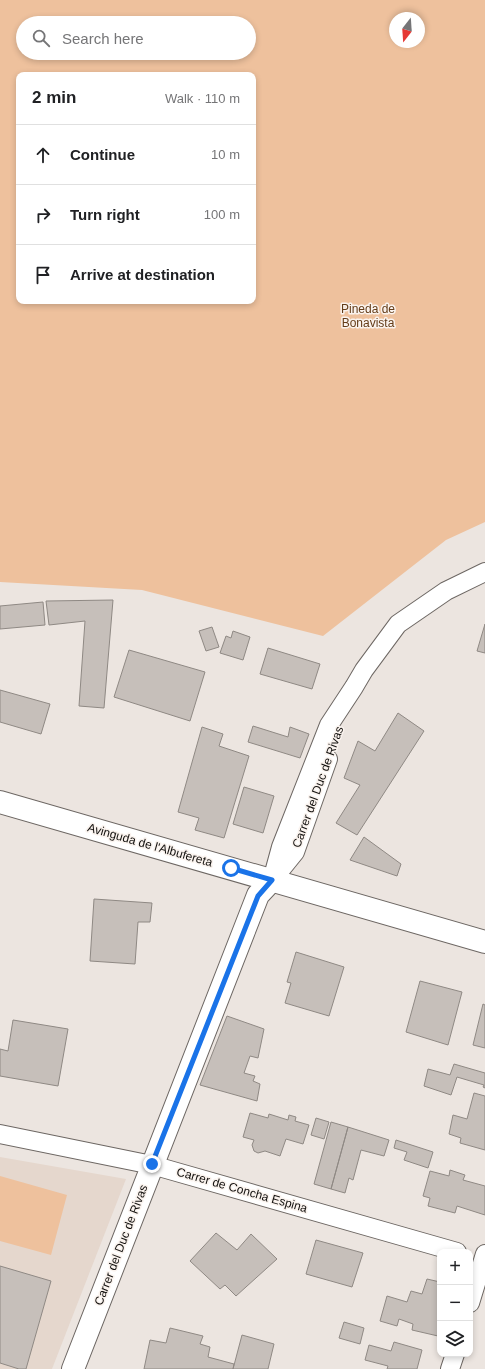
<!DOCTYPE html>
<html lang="en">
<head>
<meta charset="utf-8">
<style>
	body { margin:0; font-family:Arial,sans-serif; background:#f6f6f6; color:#202124 }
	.controls { position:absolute; right:12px; bottom:12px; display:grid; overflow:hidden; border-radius:8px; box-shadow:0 2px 6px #0003 }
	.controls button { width:36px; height:36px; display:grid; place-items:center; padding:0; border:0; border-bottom:1px solid #e0e0e0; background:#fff; color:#202124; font:20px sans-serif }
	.compass { position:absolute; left:389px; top:12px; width:36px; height:36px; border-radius:50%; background:#fff; box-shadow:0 2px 6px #0003; rotate:197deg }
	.stop { position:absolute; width:12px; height:12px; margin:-9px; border:3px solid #1a73e8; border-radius:50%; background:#fff }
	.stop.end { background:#1a73e8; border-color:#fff; box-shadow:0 1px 4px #0008 }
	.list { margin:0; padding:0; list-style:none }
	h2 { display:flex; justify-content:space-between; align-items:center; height:52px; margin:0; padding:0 16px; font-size:17px }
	h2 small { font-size:13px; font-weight:400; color:#757577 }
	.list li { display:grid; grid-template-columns:26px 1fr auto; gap:12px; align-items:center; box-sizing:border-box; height:60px; padding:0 16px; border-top:1px solid #e0e0e0 }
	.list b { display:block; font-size:15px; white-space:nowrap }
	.list em { font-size:13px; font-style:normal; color:#757577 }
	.icon { flex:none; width:22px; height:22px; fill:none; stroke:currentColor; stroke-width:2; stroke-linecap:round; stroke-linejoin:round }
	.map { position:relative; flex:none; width:485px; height:1369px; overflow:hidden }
	.search { position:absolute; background:#fff; box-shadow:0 2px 6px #0003; left:16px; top:16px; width:240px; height:44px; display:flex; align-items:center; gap:10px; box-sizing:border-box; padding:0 14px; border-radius:22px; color:#757577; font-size:15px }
	.panel { position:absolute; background:#fff; box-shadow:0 2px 6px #0003; left:16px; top:72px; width:240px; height:232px; border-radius:8px }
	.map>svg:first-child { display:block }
	.built { fill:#e5d7cd }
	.green { fill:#eec19d; fill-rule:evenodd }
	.building { fill:#c6bfba; stroke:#8f8984 }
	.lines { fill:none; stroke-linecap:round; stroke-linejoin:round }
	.minor-casing { stroke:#6d6763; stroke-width:20 }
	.tertiary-casing { stroke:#6d6763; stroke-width:24 }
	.secondary-casing { stroke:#6d6763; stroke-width:24 }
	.minor { stroke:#fff; stroke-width:18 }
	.tertiary { stroke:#fff; stroke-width:22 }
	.secondary { stroke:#fff; stroke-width:22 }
	.route { stroke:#1a73e8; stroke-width:5 }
	.labels { text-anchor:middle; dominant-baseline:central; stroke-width:3; stroke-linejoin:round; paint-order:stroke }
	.park-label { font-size:12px; fill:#643c18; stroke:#faf3ee }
	.street-label { font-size:12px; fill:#12100e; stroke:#faf3ee }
</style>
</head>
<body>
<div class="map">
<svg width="485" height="1369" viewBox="0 0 485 1369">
	<rect width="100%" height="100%" fill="#ece5e0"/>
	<path class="built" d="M0,1157l126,22 -74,190h-52z"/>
	<path class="green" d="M0,0h485v522l-39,18 -123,96 -181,-46 -142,-8zM395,18h24v24h-24zM23,23h226v30h-226zM19,75h234v226h-234z
		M0,1176l67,19 -16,60 -51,-14z"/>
	<path class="building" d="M113,600l-9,108 -25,-2 6,-85 -36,4 -3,-24z
		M43,602l2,23 -45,4v-23z
		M485,624v29l-8,-2z
		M212,627l7,20 -13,4 -7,-20z
		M233,631l17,6 -7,23 -23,-7 6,-17 5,2z
		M268,648l52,16 -8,25 -52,-15z
		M129,650l76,22 -15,49 -76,-24z
		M0,690l50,14 -9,30 -41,-12z
		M398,713l26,18 -67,104 -21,-12 24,-38 -16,-7 14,-37 17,10z
		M253,726l35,11 2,-10 19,7 -9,24 -52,-16z
		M202,727l21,7 -4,12 30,10 -25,82 -29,-8 4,-12 -21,-6z
		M244,787l30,9 -11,37 -30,-9z
		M364,837l37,27 -4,12 -47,-16z
		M94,899l58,4 -2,19h-12l-3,42 -45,-3z
		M296,952l48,15 -15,49 -44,-13 6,-20 -4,-1z
		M420,981l42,11 -14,53 -42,-13z
		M483,1004l2,1v43l-12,-3z
		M227,1016l37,13 -6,29 -8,-2 -6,17 11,3 -2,5 7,3 -3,17 -57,-16z
		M13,1020l55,9 -10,57 -58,-10v-27l8,2z
		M454,1064l31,9v15l-2,-1 1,-2 -27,-8 -6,18 -27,-9 4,-17 22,6z
		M474,1093l11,3v54l-25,-7 1,-5 -12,-4 4,-19 14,4z
		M250,1113l18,5 1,-4 19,6 1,-5 7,2 -1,4 14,4 -6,19 -17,-5 -6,17 -15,-5 -7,2 -4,-2 -2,-6 2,-5 -11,-3z
		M316,1118l13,4 -5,17 -13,-4z
		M331,1122l17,5 -17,62 -17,-5z
		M348,1127l41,13 -5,16 -23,-6 -8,30 -4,-2 -4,15 -14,-4z
		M396,1140l37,12 -5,16 -24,-8 3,-8 -13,-4z
		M450,1170l15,5 -2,5 22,6v29l-28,-9 -2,7 -27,-7 2,-8 -7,-2 7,-25 19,5z
		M216,1233l21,17 14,-16 26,25 -41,37 -11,-11 -5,4 -30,-28z
		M316,1240l47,13 -11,34 -46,-13z
		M0,1266l51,15 -25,88h-7l-19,-6z
		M427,1279l13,3v45l-2,9 -26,-6 1,-6 -14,-5 -2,7 -17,-5 7,-25 20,6 4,-11 11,3z
		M344,1322l20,6 -4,16 -21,-6z
		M170,1328l33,8 -3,8 10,3 -2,10 26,7 -1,5h-89l6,-29 16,3z
		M242,1335l32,9 -6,25h-35z
		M394,1342l28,8 -5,19h-30l1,-3 -23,-6 4,-15 22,6z"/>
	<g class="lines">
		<defs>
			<path id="minor" d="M278,873l17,-21 33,-93
				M272,880l9,-33 48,-122 25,-38 10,-17 34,-46 48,-33 39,-19
				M0,1134l152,31 305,87
				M470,1303l15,-49
				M450,1369l5,-15"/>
			<path id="tertiary" d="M73,1369l185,-474 14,-15"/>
			<path id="secondary" d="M0,802l485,140"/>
		</defs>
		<use href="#minor" class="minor-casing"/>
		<use href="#tertiary" class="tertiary-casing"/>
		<use href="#secondary" class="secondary-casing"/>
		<use href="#minor" class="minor"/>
		<use href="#tertiary" class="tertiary"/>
		<use href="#secondary" class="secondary"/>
	</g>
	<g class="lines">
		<path class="route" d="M152,1164l106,-268 14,-16 -41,-12"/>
	</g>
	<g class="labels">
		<g class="park-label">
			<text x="368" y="309">Pineda de<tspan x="368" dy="14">Bonavista</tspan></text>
		</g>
		<g class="street-label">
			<text transform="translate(318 787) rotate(-70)">Carrer del Duc de Rivas</text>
			<text transform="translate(150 845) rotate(16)">Avinguda de l'Albufereta</text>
			<text transform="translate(242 1190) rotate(16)">Carrer de Concha Espina</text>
			<text transform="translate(121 1245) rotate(-69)">Carrer del Duc de Rivas</text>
		</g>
	</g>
</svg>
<div class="controls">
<button>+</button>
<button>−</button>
<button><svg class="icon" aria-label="layers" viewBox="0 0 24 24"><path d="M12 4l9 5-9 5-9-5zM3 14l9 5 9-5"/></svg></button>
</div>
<svg class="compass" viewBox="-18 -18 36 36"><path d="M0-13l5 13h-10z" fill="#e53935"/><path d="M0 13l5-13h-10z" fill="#757577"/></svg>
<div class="stop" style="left:231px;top:868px"></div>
<div class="stop end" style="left:152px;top:1164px"></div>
<div class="search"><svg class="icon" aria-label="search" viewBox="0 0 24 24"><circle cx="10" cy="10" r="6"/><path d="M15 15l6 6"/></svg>Search here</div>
<section class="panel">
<h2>2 min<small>Walk · 110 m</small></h2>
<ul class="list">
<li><svg class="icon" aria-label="ahead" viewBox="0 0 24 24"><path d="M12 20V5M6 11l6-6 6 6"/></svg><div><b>Continue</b></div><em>10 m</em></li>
<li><svg class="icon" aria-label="right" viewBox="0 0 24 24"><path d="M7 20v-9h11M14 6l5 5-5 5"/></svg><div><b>Turn right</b></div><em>100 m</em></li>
<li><svg class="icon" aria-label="arrive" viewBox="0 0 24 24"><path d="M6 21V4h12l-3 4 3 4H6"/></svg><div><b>Arrive at destination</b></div></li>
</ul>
</section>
</div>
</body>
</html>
